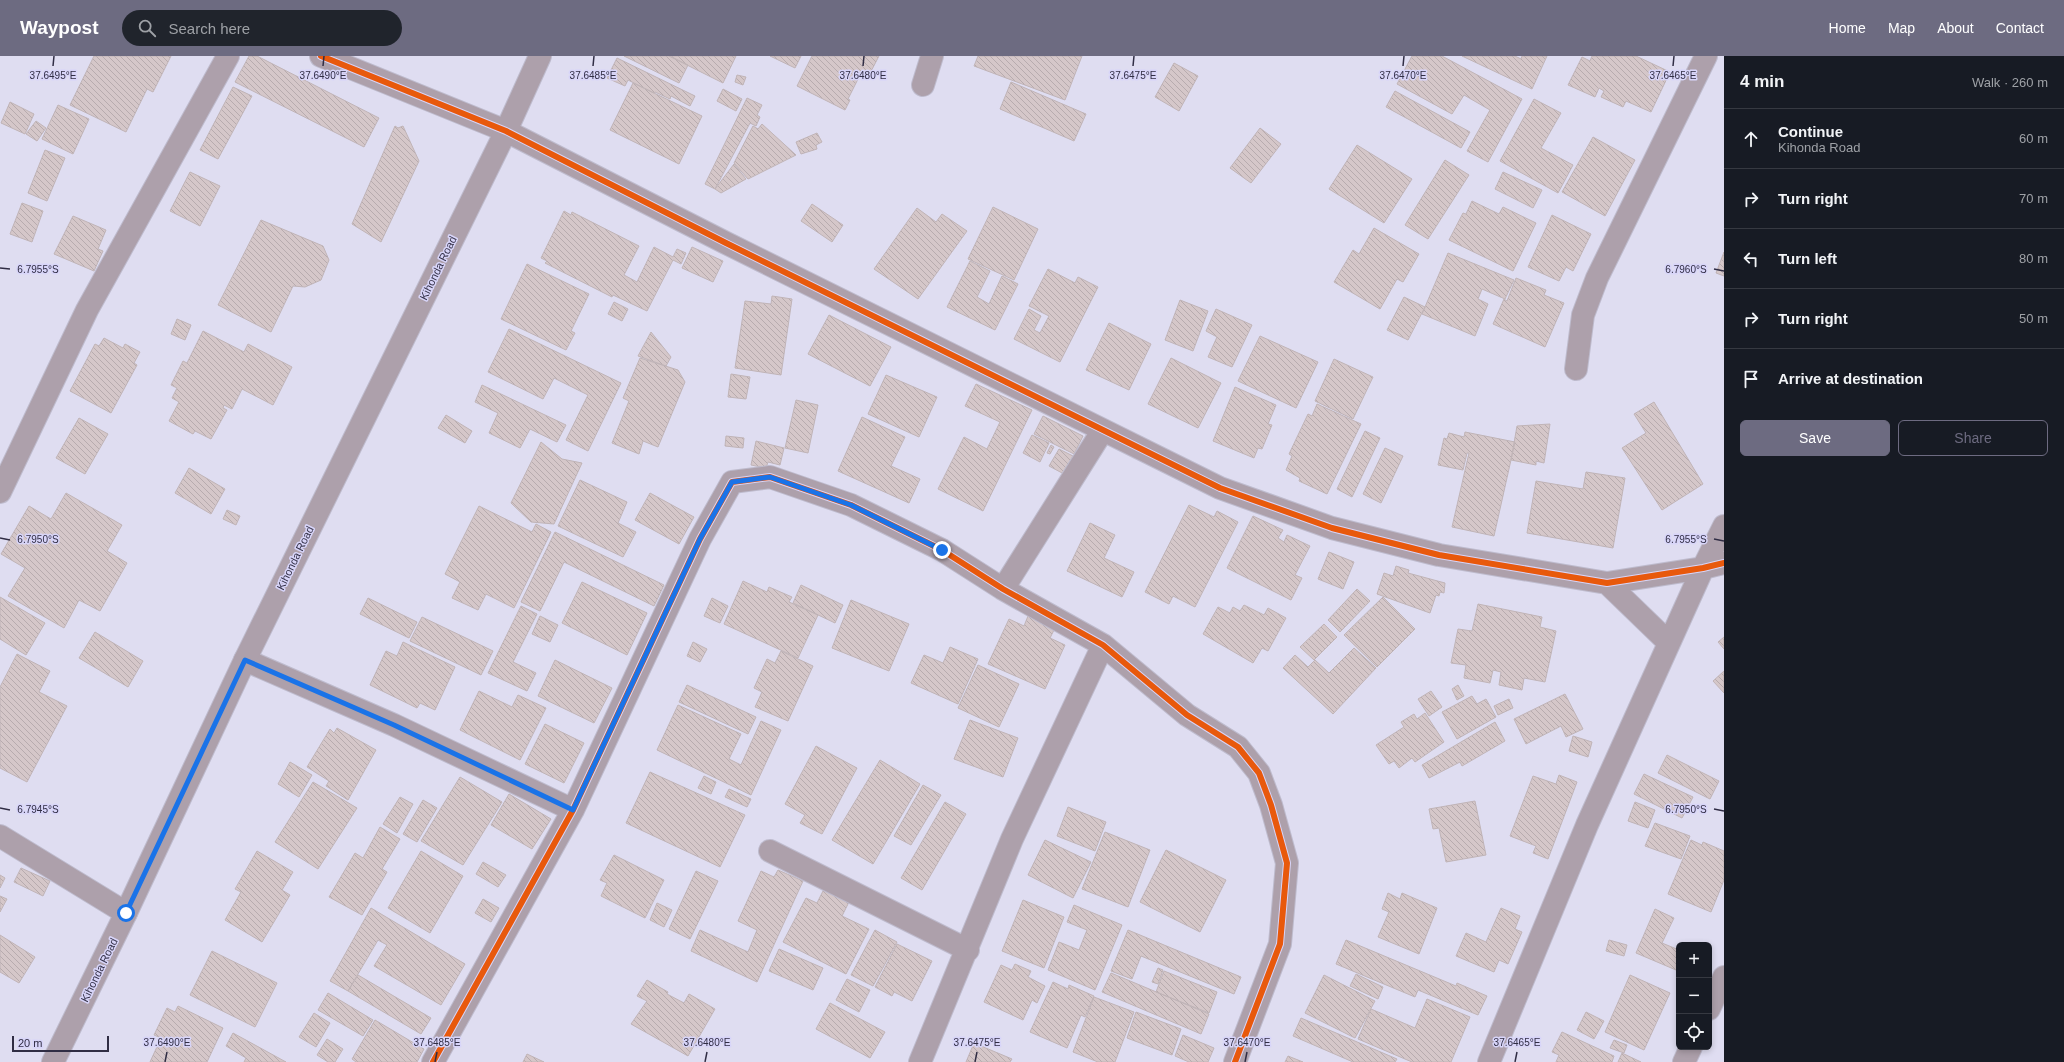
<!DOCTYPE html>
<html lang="en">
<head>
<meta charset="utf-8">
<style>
	body { margin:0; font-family:Helvetica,sans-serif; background:#20242c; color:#f1f3f6 }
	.controls { position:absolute; right:12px; bottom:12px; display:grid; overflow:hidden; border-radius:6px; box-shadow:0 2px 6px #0003 }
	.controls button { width:36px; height:36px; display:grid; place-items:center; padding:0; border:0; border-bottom:1px solid #363941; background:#171b24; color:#f1f3f6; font:20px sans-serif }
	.scale { position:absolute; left:12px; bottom:10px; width:97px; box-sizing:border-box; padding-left:4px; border:2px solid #302d44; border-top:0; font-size:11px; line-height:14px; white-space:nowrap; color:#302d44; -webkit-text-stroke:3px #d8d5f9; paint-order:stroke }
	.stop { position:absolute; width:12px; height:12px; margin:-9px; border:3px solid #1a73e8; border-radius:50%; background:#fff }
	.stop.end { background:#1a73e8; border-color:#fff; box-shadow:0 1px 4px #0008 }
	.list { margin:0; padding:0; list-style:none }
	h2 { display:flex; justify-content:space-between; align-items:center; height:52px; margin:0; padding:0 16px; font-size:17px }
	h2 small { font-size:13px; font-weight:400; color:#9ea1a6 }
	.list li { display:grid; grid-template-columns:26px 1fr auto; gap:12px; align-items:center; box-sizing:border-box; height:60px; padding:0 16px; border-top:1px solid #363941 }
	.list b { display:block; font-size:15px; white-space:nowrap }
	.list p { margin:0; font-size:13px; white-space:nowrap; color:#9ea1a6 }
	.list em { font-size:13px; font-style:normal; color:#9ea1a6 }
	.actions { display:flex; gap:8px; padding:12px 16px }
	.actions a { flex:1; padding:9px 0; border:1px solid #6d6b81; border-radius:6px; text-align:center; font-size:14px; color:#6d6b81 }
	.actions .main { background:#6d6b81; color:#fff }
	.icon { flex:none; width:22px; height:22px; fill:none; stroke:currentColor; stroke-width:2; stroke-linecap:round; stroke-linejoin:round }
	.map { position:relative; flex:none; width:1724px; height:1006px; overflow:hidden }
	header { display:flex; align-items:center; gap:24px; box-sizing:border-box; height:56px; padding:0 20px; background:#6d6b81; color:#fff }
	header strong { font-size:19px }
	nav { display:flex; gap:22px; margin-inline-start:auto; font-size:14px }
	.search { width:280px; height:36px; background:#20242c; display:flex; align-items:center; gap:10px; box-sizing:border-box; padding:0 14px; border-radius:22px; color:#9ea1a6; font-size:15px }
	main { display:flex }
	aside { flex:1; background:#171b24 }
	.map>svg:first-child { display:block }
	.building { fill:url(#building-back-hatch); stroke:#c0b4b7 }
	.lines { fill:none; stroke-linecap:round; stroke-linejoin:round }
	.minor-casing { stroke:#bebbcd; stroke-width:24 }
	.tertiary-casing { stroke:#bebbcd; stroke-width:24 }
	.minor { stroke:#ada0ab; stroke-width:22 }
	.tertiary { stroke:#ada0ab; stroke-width:22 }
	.cycleway-casing { stroke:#d8d5f9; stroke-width:8 }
	.cycleway { stroke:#e8590c; stroke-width:6 }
	.route { stroke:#1a73e8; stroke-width:5 }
	.ticks { fill:none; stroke:#302d44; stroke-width:1.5 }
	.labels { text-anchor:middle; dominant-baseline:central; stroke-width:3; stroke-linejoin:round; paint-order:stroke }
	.street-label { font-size:11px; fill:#302d44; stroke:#d8d5f9 }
	.ticks-label { font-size:10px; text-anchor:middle; fill:#302d44; stroke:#d8d5f9; stroke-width:3; stroke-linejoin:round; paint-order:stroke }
</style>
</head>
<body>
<header>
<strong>Waypost</strong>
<div class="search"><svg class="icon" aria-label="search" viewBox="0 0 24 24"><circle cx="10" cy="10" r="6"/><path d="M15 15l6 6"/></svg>Search here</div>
<nav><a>Home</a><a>Map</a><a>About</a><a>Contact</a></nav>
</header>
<main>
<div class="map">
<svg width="1724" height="1006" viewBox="0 0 1724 1006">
	<defs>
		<pattern id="building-back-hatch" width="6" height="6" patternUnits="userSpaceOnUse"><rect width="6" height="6" fill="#d5c7c9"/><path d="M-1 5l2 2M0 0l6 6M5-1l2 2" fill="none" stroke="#b7abae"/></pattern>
	</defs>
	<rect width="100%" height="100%" fill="#dfddf1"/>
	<path class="building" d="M94,0h77l-18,36 -6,-3 -21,43 -56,-27z
		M249,0h8l122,62 -15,29 -129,-65z
		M624,0h46l18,9 -9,18z
		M669,0h67l-13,27z
		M770,0h31l-6,12z
		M812,0h67l-12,23 -7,-4 -12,24 2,1 -5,10 -48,-24z
		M978,0h104l-17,44 -91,-34z
		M1412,0h30l80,43 -34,63 -21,-11 23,-41 -26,-15 -12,19 -55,-30z
		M1462,0h53l6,3 1,-3h25l-15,33z
		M1592,0h44l34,16 -19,40 -25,-11 -3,6 -22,-10 3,-6 -5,-3 -4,9 -27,-12 14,-28 8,4z
		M617,2l78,38 -5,10 -19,-10 -1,3 -15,-7 -1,1 -26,-13 -3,6 -18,-8z
		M1174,7l24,13 -19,35 -24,-14z
		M737,19l9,2 -3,8 -8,-3z
		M1011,26l75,32 -12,27 -74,-32z
		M633,27l69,33 -23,48 -69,-34z
		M233,31l19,9 -34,63 -18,-9z
		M723,33l19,10 -6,12 -19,-10z
		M1395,35l75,41 -9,16 -75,-41z
		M747,42l15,7 -5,10 3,2 -4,9 -6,-3 -35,66 -10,-5z
		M1534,43l27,14 -20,35 32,17 -15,28 -58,-32z
		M10,46l24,12 -9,20 -24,-11z
		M58,49l31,14 -16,35 -31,-15z
		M36,65l10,7 -9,13 -11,-7z
		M762,68l34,31 -48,24 -14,-16 19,-37 5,3z
		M395,70l3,2 5,-2 16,35 -38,81 -29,-18z
		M1260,72l21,16 -30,39 -21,-15z
		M817,77l5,9 -6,3 1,4 -16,5 -5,-12z
		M1593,81l42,23 -30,56 -43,-24z
		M1357,89l55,34 -28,44 -55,-34z
		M45,94l20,8 -18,43 -19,-8z
		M1445,104l24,15 -41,64 -23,-14z
		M734,108l12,15 -25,14 -6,-4z
		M190,116l30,14 -20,40 -30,-15z
		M1503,116l39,18 -9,18 -38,-19z
		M1472,145l27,13 4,-7 33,16 -23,48 -64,-31 14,-27 3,1z
		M22,147l21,8 -11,31 -22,-8z
		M812,148l31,21 -11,17 -31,-21z
		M993,151l45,22 -24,51 -46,-21z
		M917,152l19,14 6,-8 25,17 -49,68 -44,-30z
		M564,155l7,4 1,-3 67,34 -15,29 13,7 17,-35 19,10 4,-8 9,4 -5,11 -8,-4 -26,51 -34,-16 -1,2 -67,-34 2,-2 -6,-3z
		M1552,159l39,19 -18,37 -7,-4 -7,14 -31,-14z
		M73,160l33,14 -8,19 5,2 -9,20 -40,-17z
		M261,164l62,26 6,14 -8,20 -16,7 -12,-1 -22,46 -53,-27z
		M1374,172l45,26 -16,28 -6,-3 -17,30 -46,-27 19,-32 6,4z
		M692,191l31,14 -10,21 -31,-14z
		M1724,196v24l-8,-3z
		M1448,197l66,27 -9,19 -23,-10 -4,10 10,5 -13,32 -53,-22z
		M970,205l20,10 -13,26 12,7 13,-28 16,8 -23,46 -48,-23z
		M527,208l62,30 -18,37 4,2 -9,17 -65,-31z
		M1048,213l27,14 3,-6 20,10 -38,75 -46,-23 15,-30 12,7 -7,14 6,3 9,-17 -20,-10z
		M1516,222l30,12 -2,5 20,8 -19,44 -52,-23 11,-25 3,2z
		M772,240l20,3 -11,76 -46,-7 10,-67 26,3z
		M1404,241l21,10 -17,33 -21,-10z
		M1180,244l28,11 -15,40 -28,-11z
		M614,246l14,7 -6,12 -14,-7z
		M1216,253l36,16 -20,42 -24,-10 9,-20 -11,-6z
		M829,259l62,32 -21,39 -62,-32z
		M177,263l14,6 -6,15 -14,-6z
		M1109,267l42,21 -22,46 -43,-20z
		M509,273l112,54 -33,68 -22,-11 22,-45 -34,-17 -11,21 -55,-27z
		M203,275l41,21 4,-8 44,23 -19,38 -31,-16 -10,20 -8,-4 -1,3 4,2 -16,29 -16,-8 -2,3 -24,-13 10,-19 -7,-4 5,-10 -6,-3 12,-24 4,2z
		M651,276l20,25 -5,9 -28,-10z
		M1260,280l58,26 -22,46 -58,-27z
		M104,282l19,10 2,-4 15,8 -6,11 3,2 -26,48 -41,-22 25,-47 4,2z
		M640,302l38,12 7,12 -27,65 -15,-6 -4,13 -27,-11 17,-42 -6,-3z
		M1171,302l50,25 -23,45 -50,-24z
		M1334,303l39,18 -20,42 -38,-18z
		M731,318l19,3 -4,22 -18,-2z
		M886,319l51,22 -18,40 -51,-23z
		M976,328l56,26 -49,101 -45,-22 26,-52 23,12 13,-27 -35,-16z
		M482,329l84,40 -9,17 -27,-13 -10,19 -31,-15 9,-20 -23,-11z
		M1235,331l41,18 -8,19 4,1 -10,24 -4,-1 -4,10 -41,-17z
		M796,344l22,5 -10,48 -23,-5z
		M1654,346l49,82 -41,26 -40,-62 24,-15 -12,-19z
		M1317,348l44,20 -34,70 -28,-13 1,-3 -14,-8 6,-14 -3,-2 19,-40 4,2z
		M446,359l26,16 -7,12 -27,-15z
		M1043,360l40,20 -9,18 -40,-20z
		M862,361l43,20 -14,29 29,13 -11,24 -71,-32z
		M79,362l29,16 -23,40 -29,-16z
		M1550,368l-6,39 -8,-2v4l-25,-5 6,-34z
		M1365,375l15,7 -28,59 -15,-8z
		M1465,376l50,10 -21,94 -42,-9 17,-74h-2l-4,17 -25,-5 6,-27 3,1 2,-6 15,4z
		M1032,379l17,8 -9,19 -17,-9z
		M726,380l18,2 -1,10 -18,-2z
		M756,385l28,7 -4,17 -12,-3 -2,6 -15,-3z
		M541,386l21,17 20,4 -28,61 -23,-2 -20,-19z
		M1051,389l3,2 -4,7 -3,-1z
		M1385,392l18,8 -22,47 -18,-9z
		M1059,393l14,7 -9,18 -15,-8z
		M189,412l36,21 -14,25 -36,-21z
		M1586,416l39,6 -12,70 -86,-15 9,-52 47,8z
		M580,424l47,22 -9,21 18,9 -13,25 -65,-31z
		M66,437l56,32 -15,26 20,12 -27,48 -21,-11 -15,28 -56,-32 17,-28 -24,-14 28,-48 22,13z
		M650,437l44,24 -15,27 -44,-24z
		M1189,449l25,12 3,-6 21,11 -43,85 -22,-11 -4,8 -24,-12z
		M479,450l53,26 4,-8 15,8 -37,76 -28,-14 -8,16 -26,-12 8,-16 -15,-8z
		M227,454l13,6 -4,9 -13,-6z
		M1253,460l30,14 -5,8 6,4 3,-7 23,11 -15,29 7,3 -11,22 -64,-32z
		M1090,467l25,12 -11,23 30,14 -12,25 -55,-26z
		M555,476l109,53 -10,21 -90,-44 -24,49 -19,-9z
		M1329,496l25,10 -11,27 -25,-10z
		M1396,510l13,4 -1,3 37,10 -1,10 -4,-1 -1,4 -3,-1 -6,18 -53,-19 7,-21 9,3z
		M743,525l24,11 2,-5 23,10 -3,5 29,13 -20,43 -74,-34z
		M582,526l65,31 -20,42 -65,-32z
		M801,529l42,20 -8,18 -42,-20z
		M1357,533l13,12 -30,31 -12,-12z
		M0,541l45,26 -19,32 -26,-16z
		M1383,541l32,32 -38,38 -33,-32z
		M368,542l49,24 -8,16 -49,-24z
		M712,542l16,8 -8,17 -16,-7z
		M851,544l58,24 -20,47 -57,-23z
		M1478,548l64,13 -2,10 16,4 -11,51 -21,-4 -2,12 -23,-5 2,-13 -8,-2 -3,13 -26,-5 2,-13 -15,-2 7,-34 14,2z
		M1244,549l20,10 4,-7 18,10 -18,33 -6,-3 -9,15 -50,-29 15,-27 12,6 3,-6 7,4z
		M521,550l16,8 -24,48 23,11 -9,18 -39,-18z
		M540,560l18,9 -8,17 -18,-8z
		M1028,560l27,12 -5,10 15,7 -20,44 -57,-25 21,-45 15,7z
		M422,561l71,34 -12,24 -71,-34z
		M1324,568l13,13 -23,23 -14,-13z
		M95,576l48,29 -15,26 -49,-29z
		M1724,581v12l-6,-7z
		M403,586l52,25 -20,43 -15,-7 -3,5 -47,-23 16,-34 11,5z
		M693,586l14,7 -7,13 -13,-6z
		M950,591l28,12 -20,45 -47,-21 13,-28 19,8z
		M1354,592l22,20 -43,46 -50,-46 12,-13 13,12 7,-7 14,13z
		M781,595l32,15 -25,55 -33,-14 7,-15 -8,-4 13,-29 8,4z
		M17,598l33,17 -11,21 28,14 -40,76 -27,-14v-81z
		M555,604l57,28 -18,35 -56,-27z
		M978,609l41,19 -20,43 -41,-19z
		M1724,615v22l-11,-12z
		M687,629l69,32 -8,17 -69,-32z
		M1458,629l6,11 -7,4 -5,-11z
		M479,635l33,16 6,-12 28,13 -26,52 -60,-30z
		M1431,635l11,16 -13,9 -11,-17z
		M1565,638l18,35 -17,8 -5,-11 -35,18 -12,-25z
		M1472,640l5,8 9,-5 10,18 -39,22 -15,-27z
		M1509,643l4,9 -15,7 -4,-9z
		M678,649l63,29 -12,25 12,6 20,-44 20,9 -30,65 -94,-45z
		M1425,657l19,29 -29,20 -3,-4 -13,10 -5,-7 -5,3 -13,-19 28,-18 -3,-5 13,-8 3,5z
		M970,664l48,18 -15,39 -49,-18z
		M1495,666l10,19 -43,25 -2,-4 -31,16 -7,-13z
		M545,668l39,19 -20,40 -39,-19z
		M337,672l39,22 -28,50 -22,-14 3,-5 -22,-14 23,-38 4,4z
		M1573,680l19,6 -4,15 -19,-6z
		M816,690l41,22 -35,66 -22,-11 5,-8 -20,-11z
		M1667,699l52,26 -9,18 -52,-26z
		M880,704l40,24 -47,80 -41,-24z
		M290,706l22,13 -13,22 -21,-13z
		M650,716l95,43 -25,52 -94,-44z
		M1644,718l49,23 -11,21 -48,-24z
		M1559,719l18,7 -29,77 -15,-6 3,-7 -26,-10 23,-60 23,8z
		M704,720l12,6 -5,12 -13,-6z
		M460,721l42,25 -39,63 -42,-24z
		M313,726l44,26 -39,61 -43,-27z
		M923,729l18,10 -30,50 -17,-9z
		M729,733l22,10 -4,8 -22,-10z
		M509,738l42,25 -19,30 -41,-24z
		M400,741l13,7 -16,29 -14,-9z
		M423,744l14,8 -20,34 -14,-8z
		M1475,745l11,54 -40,7 -7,-34 -6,1 -4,-20z
		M945,746l21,12 -44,76 -21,-12z
		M1635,746l20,8 -7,18 -20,-7z
		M1068,751l38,15 -11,29 -38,-15z
		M1655,767l35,13 -9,23 -36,-13z
		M380,771l20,12 -18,30 5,3 -25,43 -33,-18 26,-44 8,5z
		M1105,776l45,18 -22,57 -46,-18z
		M1045,784l46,22 -18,36 -45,-23z
		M1691,784l11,5 1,-3 21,9v29l-13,32 -43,-18z
		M1166,794l60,30 -26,52 -60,-30z
		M257,795l36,21 -11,18 8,5 -28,47 -37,-22 16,-28 -6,-3z
		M421,795l42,25 -33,57 -42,-25z
		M614,799l50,25 -19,38 -44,-22 6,-13 -7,-3z
		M483,806l23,13 -8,12 -22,-13z
		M21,812l29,13 -7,15 -29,-14z
		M778,814l25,11 -46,101 -66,-31 9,-21 48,22 9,-22 -19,-9 23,-50 13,6z
		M696,815l22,10 -28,58 -21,-10z
		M0,819l5,3 -5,10z
		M824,833l25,13 -7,14 27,13 -23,45 -63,-32 23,-44 11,5z
		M1388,837l12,6 2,-6 35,15 -18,46 -41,-17 11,-25 -7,-3z
		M0,840l7,3 -7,13z
		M483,843l16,9 -8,14 -16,-9z
		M1023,844l41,17 -20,51 -42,-17z
		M657,847l15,7 -8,17 -14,-7z
		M1074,849l48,20 -27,65 -47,-20 11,-28 20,8 8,-20 -20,-8z
		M371,852l94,56 -24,41 -67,-39 13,-21 -9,-5 -30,51 -18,-10z
		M1501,852l19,8 -5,13 7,3 -14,32 -9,-4 -5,12 -38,-16 10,-23 20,9z
		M1655,853l19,9 -12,25 17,7v15l-3,5 -40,-17z
		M875,874l22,12 -24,44 -22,-11z
		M1128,874l113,47 -7,17 -93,-38 -9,23 -21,-8z
		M0,879l35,22 -16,26 -19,-11z
		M1346,884l110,46 1,-3 30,13 -9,19 -60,-25 -3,7 -79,-33z
		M1609,884l18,5 -3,11 -18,-5z
		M897,888l35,17 -20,40 -18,-9 -2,4 -17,-9z
		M779,893l44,19 -10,22 -44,-19z
		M212,895l65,32 -22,44 -65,-32z
		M1015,908l16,7 -3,6 17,9 -8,17 -5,-3 -9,20 -39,-18 17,-37 11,5z
		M1158,912l5,2 -5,14 -6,-2z
		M1164,915l53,21 -8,21 -53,-21z
		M1111,917l98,41 -8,20 -99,-42z
		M1356,918l27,13 -5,12 -28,-13z
		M358,919l73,43 -10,16 -73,-43z
		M1324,919l51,26 -20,37 -50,-25z
		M1630,919l40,18 -26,57 -39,-18z
		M847,923l23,11 -11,22 -23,-12z
		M647,924l21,12 -1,2 17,9 5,-9 26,15 -27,47 -57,-32 16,-23 -10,-5z
		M1053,926l15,7 1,-4 25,11 -9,21 -4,-2 -14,33 -37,-16z
		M328,937l45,27 -10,16 -45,-26z
		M1094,941l40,15 -19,50h-17l-25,-10z
		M1427,943l43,18 -19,45h-39l-54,-23 13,-30 44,19z
		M830,947l55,29 -15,26 -54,-29z
		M178,950l45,22 -16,34h-57l11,-24 -7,-3 13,-27 8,4z
		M1136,956l45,17 -9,26 -45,-17z
		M1586,956l18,9 -10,18 -17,-9z
		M314,957l16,10 -14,24 -17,-10z
		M1301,962l96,41 -2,3h-42l-60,-26z
		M375,964l49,29 -7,13h-61l-4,-3z
		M1562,976l52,24 -2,6h-56l3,-7 -7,-3z
		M233,977l53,29h-42l2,-4 -20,-12z
		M1183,979l31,13 -6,14h-19l-14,-6z
		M327,983l16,10 -8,13h-7l-11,-7z
		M1614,984l13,5 -3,8 -14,-5z
		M974,987l38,16 -2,3h-44z
		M1622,997l19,9h-23z
		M527,998l17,8h-21z
		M1288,1000l15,6h-18z"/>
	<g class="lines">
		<defs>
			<path id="minor" d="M321,0l185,75 220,112 494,245 112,40 107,27 168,28 96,-15 21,-5
				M923,29l9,-29
				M1576,313l7,-54 14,-37 109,-222
				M0,436l87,-182 141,-254
				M1607,527l62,60
				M1003,533l100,-159
				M245,604l149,65 179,85
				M0,780l126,77
				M770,795l198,99
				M1709,953l15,-32
				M433,1006l140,-252 127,-271 32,-57 38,-5 81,28 91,45 61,39 100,56 84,70 51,32 21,26 12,32 16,58 -7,81 -45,118
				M920,1006l92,-223 91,-194
				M1489,1006l98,-237 116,-257 21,-42
				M1684,1006l7,-15"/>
			<path id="tertiary" d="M53,1006l73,-149 119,-253 261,-529 34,-75"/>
		</defs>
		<use href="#minor" class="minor-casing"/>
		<use href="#tertiary" class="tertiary-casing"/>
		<use href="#minor" class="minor"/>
		<use href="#tertiary" class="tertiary"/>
		<defs>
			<path id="cycleway" d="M321,0l185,75 220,112 494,245 112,40 107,27 168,28 96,-15 21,-5
				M433,1006l140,-252 127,-271 32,-57 38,-5 81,28 91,45 61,39 100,56 84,70 51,32 21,26 12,32 16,58 -7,81 -45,118"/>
		</defs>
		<use href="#cycleway" class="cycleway-casing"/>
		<use href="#cycleway" class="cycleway"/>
	</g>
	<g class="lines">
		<path class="route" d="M126,857l119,-253 149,65 179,85 127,-271 32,-57 38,-5 81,28 91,45"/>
	</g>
	<path class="ticks" d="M53,10l1,-10M323,10l1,-10M593,10l1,-10M863,10l1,-10M1133,10l1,-10M1403,10l1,-10M1673,10l1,-10M0,212l10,1M1714,213l10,2M0,482l10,2M1714,483l10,2M0,752l10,2M1714,753l10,2M165,1006l2,-10M435,1006l2,-10M705,1006l2,-10M975,1006l2,-10M1245,1006l2,-10M1515,1006l2,-10"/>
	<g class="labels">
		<g class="street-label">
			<text transform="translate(438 212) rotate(-64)">Kihonda Road</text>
			<text transform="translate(295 502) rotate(-64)">Kihonda Road</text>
			<text transform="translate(99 914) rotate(-64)">Kihonda Road</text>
		</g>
	</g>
	<g class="ticks-label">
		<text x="53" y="23">37.6495°E</text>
		<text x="323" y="23">37.6490°E</text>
		<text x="593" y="23">37.6485°E</text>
		<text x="863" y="23">37.6480°E</text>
		<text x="1133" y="23">37.6475°E</text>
		<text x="1403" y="23">37.6470°E</text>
		<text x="1673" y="23">37.6465°E</text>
		<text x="1686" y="217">6.7960°S</text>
		<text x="38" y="217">6.7955°S</text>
		<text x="1686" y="487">6.7955°S</text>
		<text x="38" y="487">6.7950°S</text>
		<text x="1686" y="757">6.7950°S</text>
		<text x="38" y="757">6.7945°S</text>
		<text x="167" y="990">37.6490°E</text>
		<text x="437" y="990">37.6485°E</text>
		<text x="707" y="990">37.6480°E</text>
		<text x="977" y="990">37.6475°E</text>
		<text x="1247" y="990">37.6470°E</text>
		<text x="1517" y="990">37.6465°E</text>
	</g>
</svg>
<div class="controls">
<button>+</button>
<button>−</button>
<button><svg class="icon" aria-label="locate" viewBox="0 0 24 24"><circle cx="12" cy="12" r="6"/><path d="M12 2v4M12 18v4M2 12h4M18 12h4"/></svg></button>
</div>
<div class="scale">20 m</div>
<div class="stop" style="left:126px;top:857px"></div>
<div class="stop end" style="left:942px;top:494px"></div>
</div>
<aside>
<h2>4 min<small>Walk · 260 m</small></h2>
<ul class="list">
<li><svg class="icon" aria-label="ahead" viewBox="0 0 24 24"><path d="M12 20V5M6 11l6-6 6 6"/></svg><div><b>Continue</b><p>Kihonda Road</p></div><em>60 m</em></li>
<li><svg class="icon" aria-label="right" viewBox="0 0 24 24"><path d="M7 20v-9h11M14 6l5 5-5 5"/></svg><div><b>Turn right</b></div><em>70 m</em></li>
<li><svg class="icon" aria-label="left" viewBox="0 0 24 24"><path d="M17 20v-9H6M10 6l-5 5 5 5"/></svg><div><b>Turn left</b></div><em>80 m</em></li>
<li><svg class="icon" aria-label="right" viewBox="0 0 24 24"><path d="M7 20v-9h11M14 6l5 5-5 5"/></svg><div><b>Turn right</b></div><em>50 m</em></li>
<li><svg class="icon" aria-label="arrive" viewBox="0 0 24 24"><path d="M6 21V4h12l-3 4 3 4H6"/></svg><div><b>Arrive at destination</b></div></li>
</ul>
<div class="actions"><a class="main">Save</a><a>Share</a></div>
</aside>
</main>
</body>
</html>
